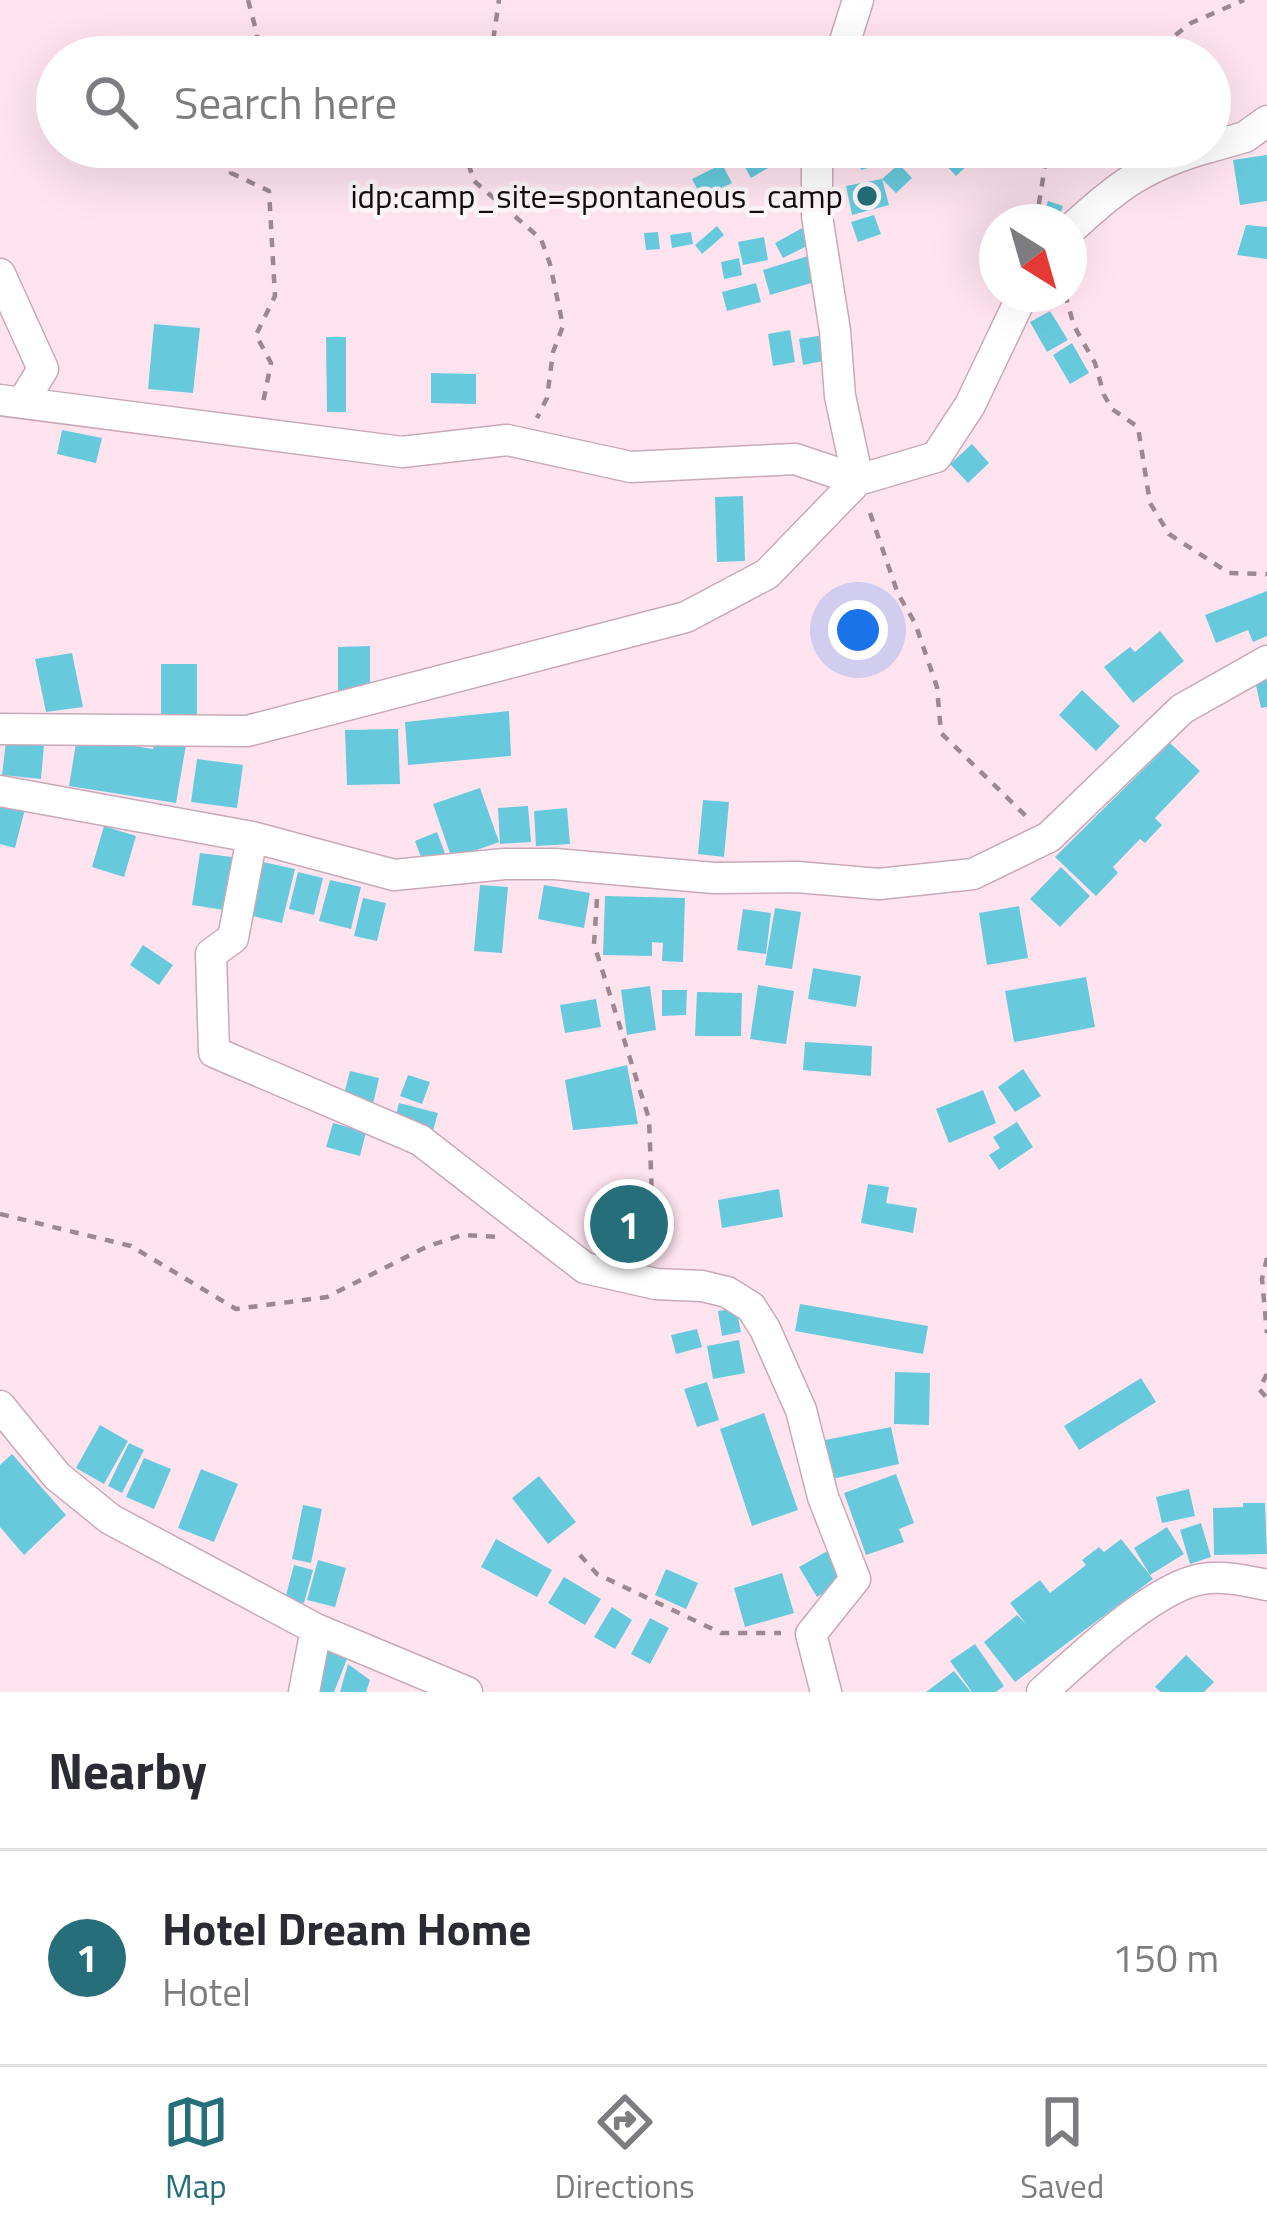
<!DOCTYPE html>
<html lang="en">
<head>
<meta charset="utf-8">
<style>
	body { margin:0; font-family:"Titillium Web",sans-serif; background:#f7f7f7; color:#2b2b33 }
	.compass { position:absolute; left:979px; top:204px; width:108px; height:108px; border-radius:50%; background:#fff; box-shadow:0 12px 48px #0002; rotate:143deg }
	.you { position:absolute; left:858px; top:630px; width:42px; height:42px; margin:-30px; border:9px solid #fff; border-radius:50%; background:#1a73e8; box-shadow:0 0 0 18px #1a73e833 }
	.badge { display:grid; place-items:center; width:78px; height:78px; border-radius:50%; background:#266e7a; color:#fff; font-size:39px; font-weight:700 }
	.pin { position:absolute; translate:-50% -50%; border:6px solid #fff; box-shadow:0 3px 12px #0006 }
	.list { margin:0; padding:0; list-style:none }
	h2 { display:flex; justify-content:space-between; align-items:center; height:156px; margin:0; padding:0 48px; font-size:51px }
	h2 small { font-size:39px; font-weight:400; color:#7c7c81 }
	.list li { display:grid; grid-template-columns:78px 1fr auto; gap:36px; align-items:center; box-sizing:border-box; height:216px; padding:0 48px; border-top:3px solid #e1e1e2 }
	.list b { display:block; font-size:45px; white-space:nowrap }
	.list p { margin:0; font-size:39px; white-space:nowrap; color:#7c7c81 }
	.list em { font-size:39px; font-style:normal; color:#7c7c81 }
	.icon { flex:none; width:66px; height:66px; fill:none; stroke:currentColor; stroke-width:2; stroke-linecap:round; stroke-linejoin:round }
	.map { position:relative; flex:none; width:1267px; height:1692px; overflow:hidden }
	.search { position:absolute; background:#fff; box-shadow:0 12px 48px #0002; left:36px; right:36px; top:36px; height:132px; display:flex; align-items:center; gap:30px; box-sizing:border-box; padding:0 42px; border-radius:66px; color:#7c7c81; font-size:45px }
	.sheet { height:372px; background:#fff }
	nav { display:flex; justify-content:space-around; align-items:center; box-sizing:border-box; height:168px; border-top:3px solid #e1e1e2; background:#fff; font-size:33px; color:#7c7c81 }
	nav a { display:grid; justify-items:center; gap:6px }
	nav .on { color:#266e7a }
	.map>svg:first-child { display:block }
	.building { fill:#66cadc }
	.lines { fill:none; stroke-linecap:round; stroke-linejoin:round }
	.street-casing { stroke:#c9a9b8; stroke-width:33 }
	.path { stroke:#9b8891; stroke-width:4.5; stroke-dasharray:9 9; stroke-linecap:butt }
	.street { stroke:#fff; stroke-width:30 }
	.poi-dot { fill:#266e7a; stroke:#fef7fa; stroke-width:4.5 }
	.labels { text-anchor:middle; dominant-baseline:central; stroke-width:9; stroke-linejoin:round; paint-order:stroke }
	.poi-label { font-size:33px; fill:#13090e; stroke:#fef7fa; text-anchor:end }
</style>
</head>
<body>
<div class="map">
<svg width="1267" height="1692" viewBox="0 0 1267 1692">
	<rect width="100%" height="100%" fill="#ffe4f0"/>
	<path class="building" d="M860,147h19l5,16 -23,7 -7,-21z
		M956,147l17,13 -17,16 -14,-15z
		M765,152l8,13 -22,13 -7,-13z
		M1267,155v46l-27,4 -7,-45z
		M722,164l10,19 -30,15 -10,-19z
		M899,164l13,14 -16,15 -14,-14 7,26 -37,10 -6,-29 36,-7z
		M1048,201l15,5 -6,16h-16z
		M874,215l7,19 -23,8 -7,-20z
		M1246,225l21,2v32l-30,-4z
		M717,226l7,9 -22,19 -7,-9z
		M806,226l9,16 -32,16 -8,-15z
		M658,232l2,17 -14,1 -2,-17z
		M691,232l2,12 -21,4 -2,-13z
		M764,237l4,23 -25,5 -5,-23z
		M811,255l7,26 -48,14 -7,-25z
		M739,258l3,17 -18,4 -3,-17z
		M756,283l5,19 -34,9 -5,-19z
		M1050,311l18,29 -21,12 -17,-30z
		M154,324l46,4 -7,65 -45,-4z
		M790,330l5,32 -22,4 -5,-32z
		M824,335l4,25 -25,5 -4,-26z
		M326,337h20v75h-19z
		M1072,343l17,30 -19,11 -17,-29z
		M431,373l45,1v30l-45,-1z
		M62,430l40,8 -6,25 -39,-9z
		M972,444l17,19 -21,20 -18,-19z
		M743,496l2,65 -28,1 -2,-65z
		M1267,591v45l-14,6 -5,-12 -32,13 -11,-28z
		M1160,631l24,30 -51,42 -29,-36 26,-20 5,5z
		M370,646v46h-32v-45z
		M72,653l11,54 -37,5 -11,-53z
		M161,664h36v52h-36z
		M1267,678v29l-6,1 -6,-27z
		M1082,690l38,36 -24,25 -37,-36z
		M509,711l2,45 -103,9 -3,-43z
		M398,729l2,55 -53,1 -2,-55z
		M77,737l76,12 1,-9 32,5 -10,58 -107,-17z
		M6,741l38,4 -3,34 -39,-4z
		M1170,743l30,28 -45,47 7,7 -17,18 -5,-4 -27,28 5,6 -22,23 -41,-39z
		M197,759l46,6 -6,43 -46,-6z
		M480,788l19,54 -47,17 -19,-55z
		M703,800l26,2 -5,55 -26,-3z
		M0,802l25,7 -10,39 -15,-4z
		M528,806l3,36 -31,2 -2,-36z
		M567,808l3,36 -34,2 -2,-35z
		M104,826l32,10 -12,41 -32,-10z
		M437,832l9,24 -22,9 -9,-24z
		M200,853l32,4 -8,53 -32,-5z
		M258,861l37,8 -13,54 -37,-9z
		M1061,867l29,29 -30,31 -30,-28z
		M298,872l25,6 -9,37 -25,-6z
		M330,880l31,7 -10,42 -32,-8z
		M480,885l28,2 -6,66 -28,-2z
		M544,885l46,8 -6,35 -46,-9z
		M605,896l80,2 -2,64 -21,-1 1,-18 -11,-1v14l-49,-1z
		M363,898l23,5 -9,38 -23,-5z
		M1019,906l9,52 -41,7 -8,-52z
		M775,908l26,4 -9,57 -27,-4z
		M743,909l28,4 -5,41 -29,-4z
		M143,945l30,20 -14,20 -29,-20z
		M813,968l48,8 -5,31 -48,-8z
		M1086,977l9,50 -81,15 -9,-51z
		M758,985l36,6 -8,53 -36,-5z
		M650,986l6,44 -29,5 -6,-45z
		M662,990h25l-1,25 -24,1z
		M697,992l45,1 -1,43h-46z
		M596,999l5,28 -36,6 -5,-28z
		M805,1042l67,4 -1,30 -68,-6z
		M627,1065l11,59 -65,6 -8,-50z
		M1023,1069l18,27 -26,16 -17,-25z
		M350,1071l29,7 -7,31 -30,-7z
		M408,1075l22,7 -8,22 -22,-8z
		M983,1090l13,33 -47,20 -13,-34z
		M399,1103l39,10 -6,21 -38,-11z
		M1017,1122l16,25 -34,23 -10,-15 11,-7 -7,-11z
		M333,1123l33,9 -6,24 -34,-9z
		M868,1184l21,3 -3,16 31,5 -4,25 -52,-10z
		M638,1186v71h-24v-70z
		M779,1189l4,28 -61,11 -4,-28z
		M800,1304l128,22 -5,28 -128,-23z
		M736,1308l5,24 -19,4 -4,-25z
		M697,1329l5,18 -26,7 -5,-19z
		M739,1340l6,33 -32,6 -6,-33z
		M895,1372l35,1 -1,52 -35,-1z
		M1141,1378l15,24 -77,48 -15,-24z
		M707,1382l12,38 -22,7 -13,-38z
		M764,1413l34,97 -46,16 -32,-97z
		M100,1425l28,16 -24,43 -28,-16z
		M891,1427l8,37 -67,15 -7,-39z
		M129,1443l15,7 -22,43 -14,-7z
		M12,1454l54,61 -42,40 -24,-28v-62z
		M144,1458l27,11 -17,40 -28,-12z
		M201,1469l37,15 -24,58 -36,-14z
		M896,1474l18,49 -15,6 5,13 -38,13 -22,-62z
		M539,1476l37,46 -28,22 -36,-46z
		M1189,1489l6,27 -33,7 -6,-26z
		M1243,1503h22l2,51 -53,1 -1,-47 30,-1z
		M303,1505l19,4 -11,54 -19,-4z
		M1201,1523l10,34 -21,7 -10,-34z
		M1167,1527l17,27 -34,21 -16,-27z
		M496,1539l56,31 -15,27 -56,-30z
		M1121,1539l32,40 -138,103 -31,-40 33,-27 9,9 -16,-21 30,-23 10,13 36,-28 -4,-5 17,-13 5,5z
		M831,1549l18,29 -32,19 -18,-30z
		M318,1560l28,8 -11,39 -28,-7z
		M294,1565l19,5 -9,33 -19,-4z
		M666,1569l32,14 -12,26 -31,-14z
		M782,1573l12,40 -49,14 -11,-39z
		M564,1577l37,22 -16,26 -37,-22z
		M612,1607l20,13 -17,29 -21,-12z
		M650,1618l19,10 -19,36 -19,-10z
		M975,1644l29,42 -8,6h-24l-22,-31z
		M326,1651l21,8 -13,33h-21z
		M1186,1655l28,27 -10,10h-43l-6,-5z
		M348,1664l22,16 -4,12h-26z
		M954,1671l17,21h-45z"/>
	<g class="lines">
		<defs>
			<path id="street" d="M840,57l18,-57
				M817,147v69l18,115 5,65 18,84
				M1210,147l35,-10 22,-16
				M1069,231c48,-45 76,-66 140,-84
				M0,274l43,95 -19,31
				M0,400l402,52 105,-12 124,27 164,-8 63,21
				M0,729l247,2 439,-114 81,-43 91,-94 78,-23 34,-52 53,-111
				M0,791l252,46 142,38 110,-11h51l159,14 83,-1 82,7 94,-10 76,-37 133,-128 85,-48
				M252,837l-19,101 -22,16 3,98 206,88 165,128 71,16 46,2 25,6 24,15 14,22 36,81 22,87 32,82 -44,55 15,58
				M0,1406l57,70 53,43 206,110 151,63
				M304,1692l12,-63
				M1042,1692c37,-33 111,-105 160,-113 20,-4 45,2 65,6"/>
		</defs>
		<use href="#street" class="street-casing"/>
		<path class="path" d="M248,0l9,34v23
			M494,57l-2,-9 7,-48
			M1147,57l44,-34 53,-23
			M257,147l-26,26 38,18 6,105 -19,39 15,28 -8,40
			M463,147l11,34 67,58 9,25 13,62 -10,26 -6,46 -10,20
			M1036,222l12,-75
			M1065,294l9,32 21,37 9,32 8,14 26,18 12,76 19,31 60,39 38,1
			M870,513l28,81 17,29 22,64 4,46 87,85
			M597,899l-3,45 55,175 5,132
			M0,1214l131,32 105,63 91,-12 99,-50 36,-12 36,2
			M1267,1258l-5,21 5,54
			M1267,1374l-8,15 8,9
			M580,1555l17,19 124,59h60"/>
		<use href="#street" class="street"/>
	</g>
	<circle class="poi-dot" cx="867" cy="196" r="12"/>
	<g class="labels">
		<g class="poi-label">
			<text x="843" y="196">idp:camp_site=spontaneous_camp</text>
		</g>
	</g>
</svg>
<svg class="compass" viewBox="-18 -18 36 36"><path d="M0-13l5 13h-10z" fill="#e53935"/><path d="M0 13l5-13h-10z" fill="#7c7c81"/></svg>
<div class="you"></div>
<div class="pin badge" style="left:629px;top:1224px">1</div>
<div class="search"><svg class="icon" aria-label="search" viewBox="0 0 24 24"><circle cx="10" cy="10" r="6"/><path d="M15 15l6 6"/></svg>Search here</div>
</div>
<section class="sheet">
<h2>Nearby<small></small></h2>
<ul class="list">
<li><span class="badge">1</span><div><b>Hotel Dream Home</b><p>Hotel</p></div><em>150 m</em></li>
</ul>
</section>
<nav>
<a class="on"><svg class="icon" aria-label="map" viewBox="0 0 24 24"><path d="M3 6l6-2 6 2 6-2v14l-6 2-6-2-6 2zM9 4v14M15 6v14"/></svg>Map</a>
<a><svg class="icon" aria-label="directions" viewBox="0 0 24 24"><path d="M12 3l9 9-9 9-9-9zM9 14v-3h6M13 9l2 2-2 2"/></svg>Directions</a>
<a><svg class="icon" aria-label="saved" viewBox="0 0 24 24"><path d="M7 4h10v16l-5-4-5 4z"/></svg>Saved</a>
</nav>
</body>
</html>
